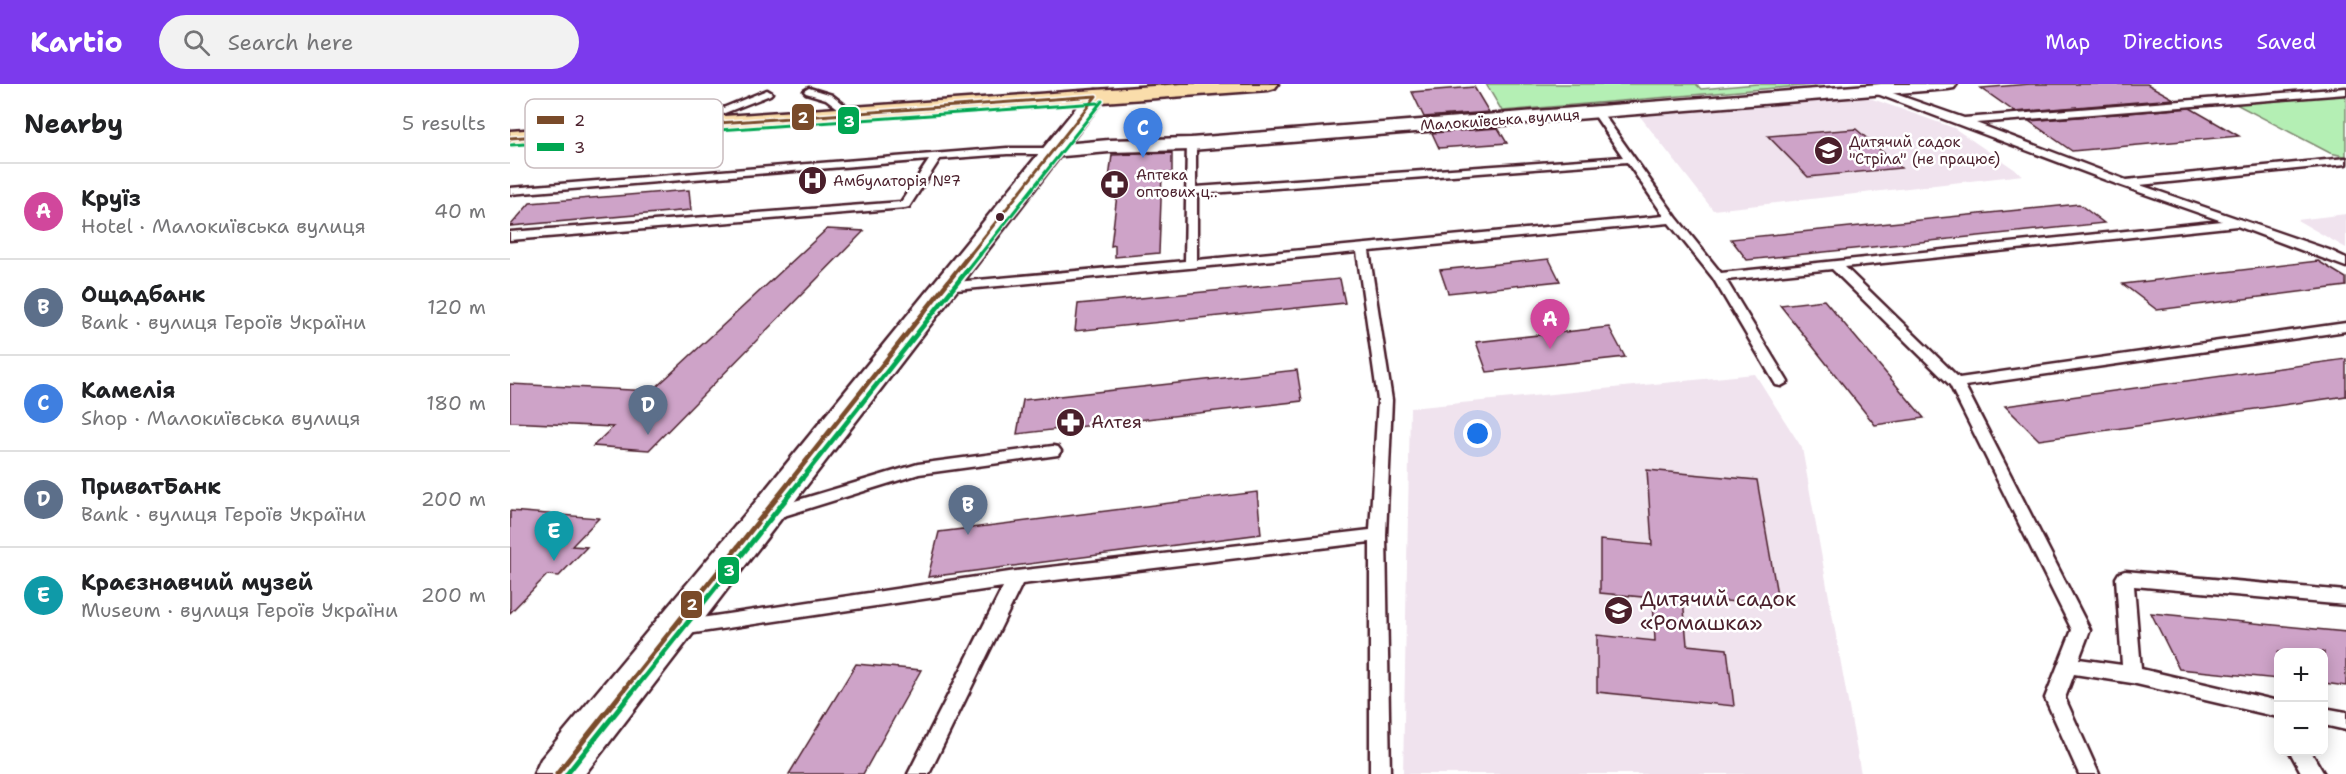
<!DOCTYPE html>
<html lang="en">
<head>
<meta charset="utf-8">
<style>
	body { margin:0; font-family:"Shantell Sans",sans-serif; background:#f2f2f2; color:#202124 }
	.controls { position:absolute; right:18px; bottom:18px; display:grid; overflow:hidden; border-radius:12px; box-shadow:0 3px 15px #0003 }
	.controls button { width:54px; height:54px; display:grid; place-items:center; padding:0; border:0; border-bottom:2px solid #e0e0e0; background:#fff; color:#202124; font:30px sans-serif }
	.you { position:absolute; left:968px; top:350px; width:21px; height:21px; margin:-15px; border:4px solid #fff; border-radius:50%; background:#1a73e8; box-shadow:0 0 0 9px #1a73e833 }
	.badge { display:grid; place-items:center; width:39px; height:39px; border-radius:50%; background:#7c3aed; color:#fff; font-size:20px; font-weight:700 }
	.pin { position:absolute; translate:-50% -50px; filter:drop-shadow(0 2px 3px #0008) }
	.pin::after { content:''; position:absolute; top:32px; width:21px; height:18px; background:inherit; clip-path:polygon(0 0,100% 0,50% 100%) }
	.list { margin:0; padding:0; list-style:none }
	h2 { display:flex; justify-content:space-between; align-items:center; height:78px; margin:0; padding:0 24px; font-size:26px }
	h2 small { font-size:20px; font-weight:400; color:#757577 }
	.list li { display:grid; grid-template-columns:39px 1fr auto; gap:18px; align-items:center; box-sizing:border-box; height:96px; padding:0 24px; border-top:2px solid #e0e0e0 }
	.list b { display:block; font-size:22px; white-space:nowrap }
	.list p { margin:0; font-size:20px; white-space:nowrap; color:#757577 }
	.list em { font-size:20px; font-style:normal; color:#757577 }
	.icon { flex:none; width:33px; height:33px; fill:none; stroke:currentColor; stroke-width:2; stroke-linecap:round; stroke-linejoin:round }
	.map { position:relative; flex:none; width:1836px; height:690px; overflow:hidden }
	header { display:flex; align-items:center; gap:36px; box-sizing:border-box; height:84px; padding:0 30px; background:#7c3aed; color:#fff }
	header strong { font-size:28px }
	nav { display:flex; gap:33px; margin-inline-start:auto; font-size:21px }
	.search { width:420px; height:54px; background:#f2f2f2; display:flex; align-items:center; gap:15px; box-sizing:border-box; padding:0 21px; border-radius:33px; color:#757577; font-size:22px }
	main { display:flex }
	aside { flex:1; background:#fff }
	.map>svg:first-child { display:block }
	.built { fill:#f0e3ee }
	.green { fill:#b4efb4; stroke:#7f8770; stroke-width:1.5 }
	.building { fill:#cea3c8; stroke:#4a1f2b; stroke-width:1.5 }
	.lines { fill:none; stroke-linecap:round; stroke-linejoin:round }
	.service-casing { stroke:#4a1f2b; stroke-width:5 }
	.minor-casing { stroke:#4a1f2b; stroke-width:5 }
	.secondary-casing { stroke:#4a1f2b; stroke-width:5 }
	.primary-casing { stroke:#4a1f2b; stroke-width:5 }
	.service { fill:#fff; fill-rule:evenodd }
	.minor { fill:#fff; fill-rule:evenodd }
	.secondary { fill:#fff; fill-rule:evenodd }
	.primary { fill:#faddab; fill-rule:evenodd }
	.bus-1-far2-casing { stroke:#fff; stroke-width:6 }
	.bus-1-far1-casing { stroke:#fff; stroke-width:9 }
	.bus-1-casing { stroke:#fff; stroke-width:10 }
	.bus-2-far2-casing { stroke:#fff; stroke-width:6 }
	.bus-2-far1-casing { stroke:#fff; stroke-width:9 }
	.bus-2-casing { stroke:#fff; stroke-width:10 }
	.bus-1-far2 { stroke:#7a4b2a; stroke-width:3 }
	.bus-1-far1 { stroke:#7a4b2a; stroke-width:4.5 }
	.bus-1 { stroke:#7a4b2a; stroke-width:5 }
	.bus-2-far2 { stroke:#00a651; stroke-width:3 }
	.bus-2-far1 { stroke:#00a651; stroke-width:4.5 }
	.bus-2 { stroke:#00a651; stroke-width:5 }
	.bus-dot { fill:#4a1f2b; stroke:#fff; stroke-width:2 }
	.labels { text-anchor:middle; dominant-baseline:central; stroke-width:5; stroke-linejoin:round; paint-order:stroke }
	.far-street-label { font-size:15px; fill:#4a1f2b; stroke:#fff }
	.far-poi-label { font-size:15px; fill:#4a1f2b; stroke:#fff; text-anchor:start }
	.poi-label { font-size:18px; fill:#4a1f2b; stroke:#fff; text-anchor:start }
	.near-poi-label { font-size:21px; fill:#4a1f2b; stroke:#fff; text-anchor:start }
	.key { fill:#fff; stroke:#c9bcbf; stroke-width:1.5 }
	.key-label { font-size:16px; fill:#4a1f2b }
	.line-badge { stroke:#fff; stroke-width:2 }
	.badge-label { font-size:16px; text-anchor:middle; font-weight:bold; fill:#fff }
</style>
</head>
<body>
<header>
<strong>Kartio</strong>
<div class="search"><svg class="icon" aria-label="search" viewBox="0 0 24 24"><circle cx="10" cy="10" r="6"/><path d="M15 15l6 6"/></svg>Search here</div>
<nav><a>Map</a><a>Directions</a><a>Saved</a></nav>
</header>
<main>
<aside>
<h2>Nearby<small>5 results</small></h2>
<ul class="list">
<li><span class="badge" style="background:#d1479c">A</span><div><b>Круїз</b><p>Hotel · Малокиївська вулиця</p></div><em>40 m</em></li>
<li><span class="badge" style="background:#5c6f8a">B</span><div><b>Ощадбанк</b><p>Bank · вулиця Героїв України</p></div><em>120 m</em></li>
<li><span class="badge" style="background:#3f7fe0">C</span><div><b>Камелія</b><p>Shop · Малокиївська вулиця</p></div><em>180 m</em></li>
<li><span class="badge" style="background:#5c6f8a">D</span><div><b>ПриватБанк</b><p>Bank · вулиця Героїв України</p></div><em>200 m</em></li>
<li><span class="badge" style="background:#0f9aa8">E</span><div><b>Краєзнавчий музей</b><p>Museum · вулиця Героїв України</p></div><em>200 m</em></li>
</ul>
</aside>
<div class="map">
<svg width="1836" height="690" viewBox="0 0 1836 690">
	<rect width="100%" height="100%" fill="#fff"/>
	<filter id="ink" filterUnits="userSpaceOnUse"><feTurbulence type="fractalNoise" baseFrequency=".0167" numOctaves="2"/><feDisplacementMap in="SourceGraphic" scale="12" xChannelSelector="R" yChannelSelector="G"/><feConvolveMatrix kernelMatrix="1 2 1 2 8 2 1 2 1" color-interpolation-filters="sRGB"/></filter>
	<g filter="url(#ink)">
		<path class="built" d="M1354,12l90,32 69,47 -310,35 -74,-95z
			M1836,130v34l-49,-28z
			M1245,290l47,74 59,326h-458l7,-366z"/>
		<path class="green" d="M976,0h210l5,5 56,-5h67l-322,27z
			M1836,10v62h-2l-14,-3 -96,-50z"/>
		<path class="building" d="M1520,0h117l27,15 -159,13 -34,-24z
			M964,3l15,25 -65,5 -12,-25z
			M1680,24l49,28 -167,15 -43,-30z
			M988,44l9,15 -68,5 -7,-15z
			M1346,45l45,39 -93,9 -40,-41z
			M662,69v20l-10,1 -3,79 -44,4v-12l-4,1 7,-60 -10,1 4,-32z
			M179,106l2,20 -181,16 20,-23z
			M1569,120l25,19 -357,37 -16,-21z
			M317,145l37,2 -215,219 -56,-4 20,-19 -103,-5v-38l142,7z
			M1039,175l11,22 -112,12 -8,-23z
			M1808,177l28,17v8l-189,24 -34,-26z
			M830,195l5,24 -270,28 3,-27z
			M1314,216l100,118 -49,7 -95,-120z
			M1099,243l16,30 -138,15 -11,-30z
			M1836,275v37l-307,44 -34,-34z
			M787,286l5,31 -285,33 6,-34z
			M1137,386l110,10 22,126 -96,-9 4,48 40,4 7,57 -137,-14v-57l58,6 -2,-43 -53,-5v-53l52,5z
			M747,408l4,42 -333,43 11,-45z
			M0,427l89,7 -27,28 15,1 -28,29 -12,-1 -37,38z
			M1641,529l195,19v54l-22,-3v-31h-46v27l-99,-10z
			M346,580l65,6 -58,104h-74z"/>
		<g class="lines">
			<defs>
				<path id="service" d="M299,4l23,7 23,18 -8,2 -21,-16 -20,-6 -2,-2z
					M1362,4h6l86,30 382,-30v6l-370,29 150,57 220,-22v6l-206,21 189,65 17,8v9l-109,-41 -392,41 114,111 387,-55v8l-381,55 125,244 -11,29 43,6 -6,-87 3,-5 6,-2 221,20v14l-212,-19 7,83 137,32v16l-146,-34 -58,-9 -9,24 34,76h-20l-34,-76 27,-68 -122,-245 -118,-116 -106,11 62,102 -7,4 -5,-1 -63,-107 -44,-55 -300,28 23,149 -6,135 4,239h-20v-232l-348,42 -93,190h-21l95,-187 -322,48 -6,-2 -3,-5 3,-5 6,-2 335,-50 354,-41 8,-130 -21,-148 -412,39 -6,-4 6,-4 240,-22 2,-119 9,2v43l427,-30 -30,-44 5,-3 3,1 75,106 45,56 501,-52 -103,-36 -247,-93zM1117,78l37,54 -467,44v-66z
					M257,6l5,3 -2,2 -78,31 -8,-2z
					M497,64h45l5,3 -5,3h-45l-67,5 -31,48 -4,1 -395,32v-8l391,-30 28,-42 -419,34v-6z
					M543,362l5,1 3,4 -3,4 -139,19 -148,46 -6,-2 -2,-4 2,-4 153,-46z
					M1814,624l22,4v18l-22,-5z
					M1780,668h21l13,22h-22z"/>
				<path id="minor" d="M1371,0h76l-3,4 -6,1 -757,61 -82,2 -57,5 -7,-2 -3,-4 3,-4 7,-2 57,-5 82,-2z"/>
				<path id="secondary" d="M586,6l7,2 3,4 -3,4 -518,674h-51l7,-15 211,-253 337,-414z"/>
				<path id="primary" d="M672,0h96l-3,4 -7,2 -758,55v-14z"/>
			</defs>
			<use href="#service" class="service-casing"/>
			<use href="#minor" class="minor-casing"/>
			<use href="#secondary" class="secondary-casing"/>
			<use href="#primary" class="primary-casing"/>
			<use href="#service" class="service"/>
			<use href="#minor" class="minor"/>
			<use href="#secondary" class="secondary"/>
			<use href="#primary" class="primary"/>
			<defs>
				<path id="bus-1-far2" d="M0,54l586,-42
					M459,172l127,-160"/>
				<path id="bus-1-far1" d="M281,396l179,-226"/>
				<path id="bus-1" d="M47,690l235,-295"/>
				<path id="bus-2-far2" d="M1,61l586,-42
					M469,172l123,-155"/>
				<path id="bus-2-far1" d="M291,396l179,-226"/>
				<path id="bus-2" d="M57,690l235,-295"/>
			</defs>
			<use href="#bus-1-far2" class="bus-1-far2-casing"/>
			<use href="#bus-1-far1" class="bus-1-far1-casing"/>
			<use href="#bus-1" class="bus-1-casing"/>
			<use href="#bus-2-far2" class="bus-2-far2-casing"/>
			<use href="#bus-2-far1" class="bus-2-far1-casing"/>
			<use href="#bus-2" class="bus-2-casing"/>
			<use href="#bus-1-far2" class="bus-1-far2"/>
			<use href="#bus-1-far1" class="bus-1-far1"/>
			<use href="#bus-1" class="bus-1"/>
			<use href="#bus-2-far2" class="bus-2-far2"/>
			<use href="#bus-2-far1" class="bus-2-far1"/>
			<use href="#bus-2" class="bus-2"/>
		</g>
	</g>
	<defs>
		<symbol id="school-disc" viewBox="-11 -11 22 22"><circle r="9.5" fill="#4a1f2b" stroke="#fff"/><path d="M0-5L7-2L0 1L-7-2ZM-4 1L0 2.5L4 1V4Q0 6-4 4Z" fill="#fff"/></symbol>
		<symbol id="hospital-disc" viewBox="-11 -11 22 22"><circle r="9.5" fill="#4a1f2b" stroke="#fff"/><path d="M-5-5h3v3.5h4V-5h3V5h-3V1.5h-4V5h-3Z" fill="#fff"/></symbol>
		<symbol id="pharmacy-disc" viewBox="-11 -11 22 22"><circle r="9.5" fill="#4a1f2b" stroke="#fff"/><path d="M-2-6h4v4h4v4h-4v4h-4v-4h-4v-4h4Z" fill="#fff"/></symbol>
	</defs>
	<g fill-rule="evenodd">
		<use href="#school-disc" x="1302" y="50" width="33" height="33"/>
		<use href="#hospital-disc" x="286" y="80" width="33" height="33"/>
		<use href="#pharmacy-disc" x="588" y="84" width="33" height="33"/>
		<use href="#pharmacy-disc" x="544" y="322" width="33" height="33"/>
		<use href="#school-disc" x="1092" y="510" width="33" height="33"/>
	</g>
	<circle class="bus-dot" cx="490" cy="133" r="5"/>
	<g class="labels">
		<g class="far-street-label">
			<text transform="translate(990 36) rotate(-4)">Малокиївська вулиця</text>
		</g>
		<g class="far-poi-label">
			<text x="1339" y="58">Дитячий садок<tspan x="1339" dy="17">"Стріла" (не працює)</tspan></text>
			<text x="626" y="91">Аптека<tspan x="626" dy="17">оптових ц‥</tspan></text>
			<text x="323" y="97">Амбулаторія №7</text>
		</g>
		<g class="poi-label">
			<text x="581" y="338">Алтея</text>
		</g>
		<g class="near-poi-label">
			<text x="1130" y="515">Дитячий садок<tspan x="1130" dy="24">«Ромашка»</tspan></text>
		</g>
	</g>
	<rect x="15" y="15" width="198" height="69" rx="9" class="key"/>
	<rect x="27" y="32" width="27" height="8" fill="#7a4b2a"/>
	<rect x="27" y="59" width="27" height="8" fill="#00a651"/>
	<g class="key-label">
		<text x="64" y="42">2</text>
		<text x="64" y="69">3</text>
	</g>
	<g class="line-badge">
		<rect x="281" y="19" width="24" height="28" rx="6" fill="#7a4b2a"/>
		<rect x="327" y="22" width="23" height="29" rx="6" fill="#00a651"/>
		<rect x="207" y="472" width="23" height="29" rx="6" fill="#00a651"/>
		<rect x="170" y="506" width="23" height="29" rx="6" fill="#7a4b2a"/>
	</g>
	<g class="badge-label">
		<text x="293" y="39">2</text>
		<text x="339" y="43">3</text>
		<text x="219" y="492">3</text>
		<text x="182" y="526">2</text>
	</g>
</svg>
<div class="controls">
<button>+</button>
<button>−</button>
</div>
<div class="you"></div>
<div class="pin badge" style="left:1040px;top:265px;background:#d1479c">A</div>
<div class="pin badge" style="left:458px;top:451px;background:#5c6f8a">B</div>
<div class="pin badge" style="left:633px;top:74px;background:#3f7fe0">C</div>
<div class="pin badge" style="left:138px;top:351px;background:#5c6f8a">D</div>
<div class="pin badge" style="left:44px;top:477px;background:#0f9aa8">E</div>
</div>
</main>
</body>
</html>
